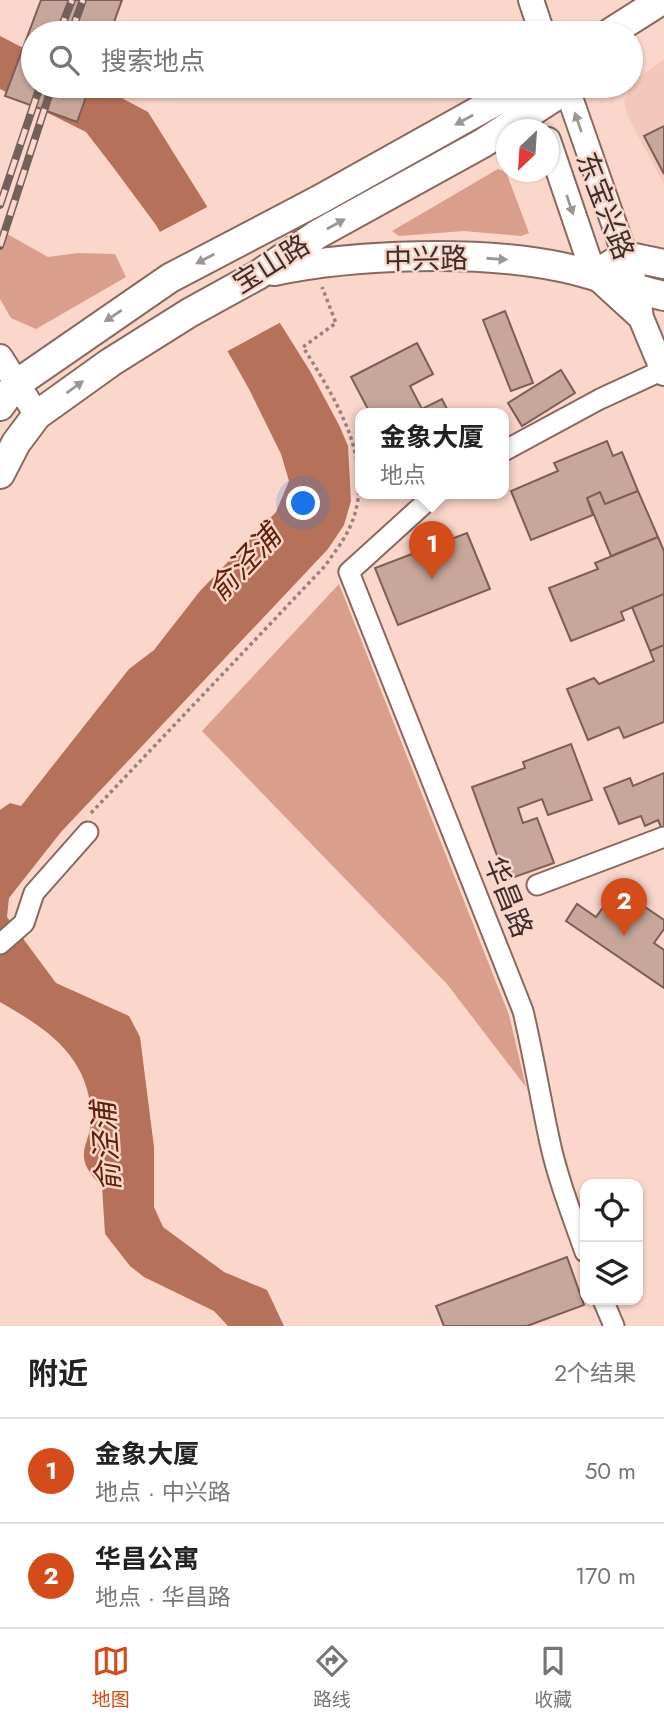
<!DOCTYPE html>
<html lang="zh">
<head>
<meta charset="utf-8">
<style>
	body { margin:0; font-family:Jost,"Noto Sans SC",sans-serif; background:#f6f6f6; color:#222 }
	.controls { position:absolute; right:21px; bottom:21px; display:grid; overflow:hidden; border-radius:14px; box-shadow:0 2px 5px #0004 }
	.controls button { width:63px; height:63px; display:grid; place-items:center; padding:0; border:0; border-bottom:2px solid #e0e0e0; background:#fff; color:#222; font:35px sans-serif }
	.compass { position:absolute; left:496px; top:119px; width:63px; height:63px; border-radius:50%; background:#fff; box-shadow:0 2px 5px #0004; rotate:205deg }
	.you { position:absolute; left:304px; top:504px; width:24px; height:24px; margin:-18px; border:5px solid #fff; border-radius:50%; background:#1a73e8; box-shadow:0 0 0 10px #1a73e833 }
	.badge { display:grid; place-items:center; width:46px; height:46px; border-radius:50%; background:#d34c19; color:#fff; font-size:23px; font-weight:700 }
	.pin { position:absolute; translate:-50% -58px; filter:drop-shadow(0 2px 4px #0008) }
	.pin::after { content:''; position:absolute; top:37px; width:24px; height:21px; background:inherit; clip-path:polygon(0 0,100% 0,50% 100%) }
	.popup { position:absolute; left:355px; top:408px; width:154px; height:91px; box-sizing:border-box; display:grid; place-content:center; border-radius:14px; background:#fff; filter:drop-shadow(0 2px 5px #0005); font-size:23px; white-space:nowrap; color:#767676 }
	.popup b { font-size:26px; color:#222 }
	.popup::after { content:''; position:absolute; left:50%; top:100%; margin-left:-14px; border:14px solid transparent; border-top-color:#fff }
	.list { margin:0; padding:0; list-style:none }
	h2 { display:flex; justify-content:space-between; align-items:center; height:91px; margin:0; padding:0 28px; font-size:30px }
	h2 small { font-size:23px; font-weight:400; color:#767676 }
	.list li { display:grid; grid-template-columns:46px 1fr auto; gap:21px; align-items:center; box-sizing:border-box; height:105px; padding:0 28px; border-top:2px solid #e0e0e0 }
	.list b { display:block; font-size:26px; white-space:nowrap }
	.list p { margin:0; font-size:23px; white-space:nowrap; color:#767676 }
	.list em { font-size:23px; font-style:normal; color:#767676 }
	.icon { flex:none; width:38px; height:38px; fill:none; stroke:currentColor; stroke-width:2; stroke-linecap:round; stroke-linejoin:round }
	.map { position:relative; flex:none; width:664px; height:1326px; overflow:hidden }
	.search { position:absolute; background:#fff; box-shadow:0 2px 5px #0004; left:21px; right:21px; top:21px; height:77px; display:flex; align-items:center; gap:18px; box-sizing:border-box; padding:0 24px; border-radius:38px; color:#767676; font-size:26px }
	.sheet { height:301px; background:#fff }
	nav { display:flex; justify-content:space-around; align-items:center; box-sizing:border-box; height:98px; border-top:2px solid #e0e0e0; background:#fff; font-size:19px; color:#767676 }
	nav a { display:grid; justify-items:center; gap:4px }
	nav .on { color:#d34c19 }
	.map>svg:first-child { display:block }
	.built { fill:#f3c8ba }
	.green { fill:#d99e8c }
	.water { fill:#b6715b }
	.pier { fill:#fad6cb }
	.building { fill:#c7a69b; stroke:#7c5e54; stroke-width:2 }
	.lines { fill:none; stroke-linecap:round; stroke-linejoin:round }
	.minor-casing { stroke:#88695f; stroke-width:23 }
	.tertiary-casing { stroke:#88695f; stroke-width:28 }
	.secondary-casing { stroke:#88695f; stroke-width:32 }
	.path { stroke:#9a817a; stroke-width:3.5; stroke-dasharray:3.5 3.5; stroke-linecap:butt }
	.minor { stroke:#fff; stroke-width:19 }
	.tertiary { stroke:#fff; stroke-width:24 }
	.secondary { stroke:#fff; stroke-width:28 }
	.rail-casing { stroke:#74605a; stroke-width:8 }
	.rail { stroke:#fad6cb; stroke-width:5; stroke-dasharray:16; stroke-linecap:butt }
	.oneway { fill:#9e9694 }
	.labels { text-anchor:middle; dominant-baseline:central; stroke-width:5; stroke-linejoin:round; paint-order:stroke }
	.street-label { font-size:28px; fill:#3c2e2a; stroke:#fad6cb }
	.water-label { font-size:30px; font-style:italic; fill:#612009; stroke:#fad6cb }
</style>
</head>
<body>
<div class="map">
<svg width="664" height="1326" viewBox="0 0 664 1326">
	<rect width="100%" height="100%" fill="#fad6cb"/>
	<path class="built" d="M664,59v125l-37,-69 -3,-14 9,-19z"/>
	<path class="green" d="M498,169l8,3 23,61 -8,3 -57,-5 -65,5 -7,-5z
		M0,230l48,27 30,-4 37,1 11,23 -90,52 -25,-11 -11,-19z
		M339,584l170,431 17,72 -79,-103 -245,-253z"/>
	<path class="water" d="M0,36l33,17v33h66l49,26 162,259 30,56 8,19 3,55 -7,24 -16,24 -267,283 -52,66 -2,19 49,66 73,33 11,21 14,110v60l9,20 61,45 43,18 17,36h-56l-14,-15 -70,-34 -14,-11 -25,-32 -3,-48c-35,-33 -8,-41 -11,-74 -4,-57 -45,-84 -91,-110v-192l10,-7 11,3 108,-137 25,-19 46,-59 76,-79 13,-31 -8,-27 -32,-65 -93,-164 -43,-58 -27,-35 -86,-43z"/>
	<path class="pier" d="M211,205l72,116 -59,32 -68,-119z"/>
	<path class="building" d="M41,0h81l-12,33h-77v53h57l-13,36 -72,-26z
		M664,126v48l-20,-38z
		M505,311l28,72 -22,8 -28,-71z
		M417,343l16,31 -23,12 12,23 20,-10 7,14h-79l-19,-36z
		M561,370l14,23 -53,33 -14,-23z
		M607,441l6,15 9,-4 16,39 -33,13 -5,-12 -13,6 6,17 -62,25 -20,-49 47,-20 -4,-8z
		M638,491l20,46 -47,19 -24,-58 13,-6 5,12z
		M467,533l23,56 -92,36 -23,-57z
		M658,537l6,14v43l-43,18 3,8 -53,21 -22,-53 49,-19 -3,-6z
		M664,594v51l-14,6 -18,-44z
		M664,645v77l-40,16 -5,-11 -31,13 -21,-51 27,-11 5,6 55,-23 -4,-10z
		M571,744l21,56 -44,15 -6,-16 -24,9 5,15 14,-5 17,45 -48,17 -34,-93 53,-19 -2,-6z
		M664,773v61l-6,-14 -13,6 -4,-10 -22,8 -15,-36 26,-10 3,8z
		M626,894l38,26v9l-10,14 10,7v38l-98,-67 11,-17 19,13 10,-14 9,6z
		M567,1257l17,48 -57,21h-83l-8,-20z"/>
	<g class="lines">
		<defs>
			<path id="minor" d="M504,451l96,-52 63,-29
				M436,493l-87,79 174,439c10,42 17,85 26,127 8,39 23,77 36,114
				M537,885l127,-48
				M0,944l24,-21 10,-30 54,-61
				M603,1300l11,26"/>
			<path id="tertiary" d="M531,0l11,33
				M566,86l71,204 4,28 23,55
				M548,140l46,135 47,43
				M0,357l37,58"/>
			<path id="secondary" d="M610,33l52,-33
				M274,271c81,-17 206,-21 287,-4 35,7 68,21 103,29
				M594,275l31,-19 39,8
				M0,406l15,-21 155,-107 149,-78 204,-114
				M0,474l16,-31 21,-28 74,-53 78,-49 69,-38 60,-41 165,-91 88,-57"/>
		</defs>
		<use href="#minor" class="minor-casing"/>
		<use href="#tertiary" class="tertiary-casing"/>
		<use href="#secondary" class="secondary-casing"/>
		<path class="path" d="M91,813l234,-247c8,-12 18,-24 24,-37 30,-63 -13,-129 -46,-182l33,-24 -14,-36"/>
		<use href="#minor" class="minor"/>
		<use href="#tertiary" class="tertiary"/>
		<use href="#secondary" class="secondary"/>
		<defs>
			<path id="rail" d="M59,33l13,-33
				M71,33l12,-33
				M0,205l40,-119
				M0,246l52,-160"/>
		</defs>
		<use href="#rail" class="rail-casing"/>
		<use href="#rail" class="rail"/>
	</g>
	<defs><path id="oneway-solid" d="M-6-.8H1V-3.2L6.5 0L1 3.2V.8H-6Z" transform="scale(1.75)"/></defs>
	<g class="oneway">
		<use href="#oneway-solid" transform="translate(464 120) rotate(151)"/>
		<use href="#oneway-solid" transform="translate(578 122) rotate(-109)"/>
		<use href="#oneway-solid" transform="translate(570 205) rotate(71)"/>
		<use href="#oneway-solid" transform="translate(336 224) rotate(-29)"/>
		<use href="#oneway-solid" transform="translate(205 259) rotate(152)"/>
		<use href="#oneway-solid" transform="translate(497 259) rotate(4)"/>
		<use href="#oneway-solid" transform="translate(113 316) rotate(146)"/>
		<use href="#oneway-solid" transform="translate(75 387) rotate(-36)"/>
	</g>
	<g class="labels">
		<g class="street-label">
			<text transform="translate(605 206) rotate(69)">东宝兴路</text>
			<text transform="translate(426 259) rotate(-1)">中兴路</text>
			<text transform="translate(271 264) rotate(-32)">宝山路</text>
			<text transform="translate(508 897) rotate(68)">华昌路</text>
		</g>
		<g class="water-label">
			<text transform="translate(244 563) rotate(-47)">俞泾浦</text>
			<text transform="translate(106 1147) rotate(-94)">俞泾浦</text>
		</g>
	</g>
</svg>
<div class="controls">
<button><svg class="icon" aria-label="locate" viewBox="0 0 24 24"><circle cx="12" cy="12" r="6"/><path d="M12 2v4M12 18v4M2 12h4M18 12h4"/></svg></button>
<button><svg class="icon" aria-label="layers" viewBox="0 0 24 24"><path d="M12 4l9 5-9 5-9-5zM3 14l9 5 9-5"/></svg></button>
</div>
<svg class="compass" viewBox="-18 -18 36 36"><path d="M0-13l5 13h-10z" fill="#e53935"/><path d="M0 13l5-13h-10z" fill="#767676"/></svg>
<div class="you"></div>
<div class="pin badge" style="left:432px;top:579px">1</div>
<div class="popup"><b>金象大厦</b>地点</div>
<div class="pin badge" style="left:624px;top:936px">2</div>
<div class="search"><svg class="icon" aria-label="search" viewBox="0 0 24 24"><circle cx="10" cy="10" r="6"/><path d="M15 15l6 6"/></svg>搜索地点</div>
</div>
<section class="sheet">
<h2>附近<small>2个结果</small></h2>
<ul class="list">
<li><span class="badge">1</span><div><b>金象大厦</b><p>地点 · 中兴路</p></div><em>50 m</em></li>
<li><span class="badge">2</span><div><b>华昌公寓</b><p>地点 · 华昌路</p></div><em>170 m</em></li>
</ul>
</section>
<nav>
<a class="on"><svg class="icon" aria-label="map" viewBox="0 0 24 24"><path d="M3 6l6-2 6 2 6-2v14l-6 2-6-2-6 2zM9 4v14M15 6v14"/></svg>地图</a>
<a><svg class="icon" aria-label="directions" viewBox="0 0 24 24"><path d="M12 3l9 9-9 9-9-9zM9 14v-3h6M13 9l2 2-2 2"/></svg>路线</a>
<a><svg class="icon" aria-label="saved" viewBox="0 0 24 24"><path d="M7 4h10v16l-5-4-5 4z"/></svg>收藏</a>
</nav>
</body>
</html>
